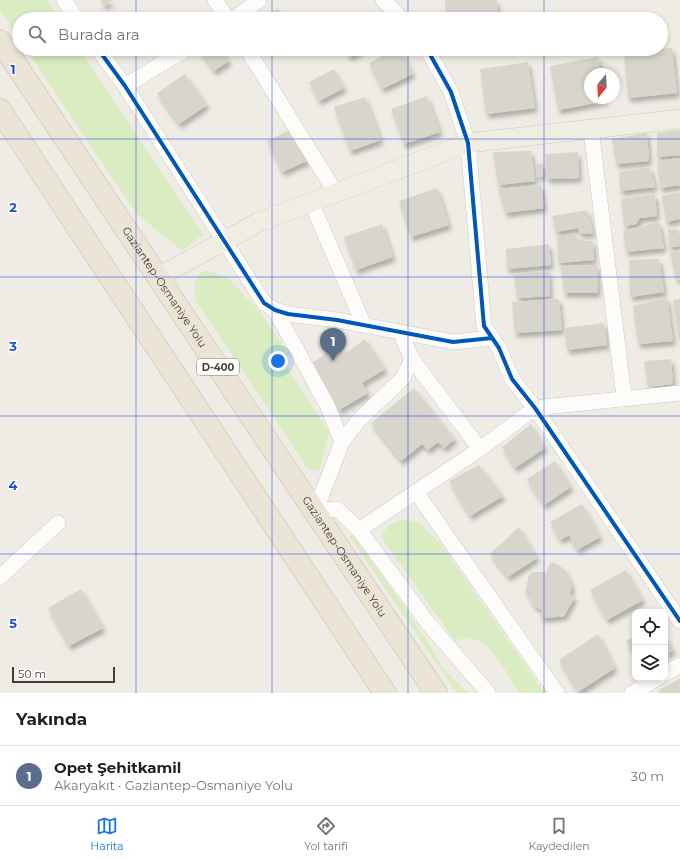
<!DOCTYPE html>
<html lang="tr">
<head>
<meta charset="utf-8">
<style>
	body { margin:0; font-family:Montserrat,sans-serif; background:#f2f2f2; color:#202124 }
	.controls { position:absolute; right:12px; bottom:12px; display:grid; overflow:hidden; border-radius:8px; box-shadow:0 2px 6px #0003 }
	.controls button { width:36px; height:36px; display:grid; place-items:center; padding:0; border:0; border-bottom:1px solid #e0e0e0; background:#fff; color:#202124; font:20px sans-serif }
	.compass { position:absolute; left:584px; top:68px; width:36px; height:36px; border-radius:50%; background:#fff; box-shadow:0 2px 6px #0003; rotate:198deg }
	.scale { position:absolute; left:12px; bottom:10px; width:103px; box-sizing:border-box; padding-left:4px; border:2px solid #443e31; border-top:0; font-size:11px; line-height:14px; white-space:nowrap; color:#443e31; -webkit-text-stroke:3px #fff; paint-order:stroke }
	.you { position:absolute; left:278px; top:361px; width:14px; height:14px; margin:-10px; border:3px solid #fff; border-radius:50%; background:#1a73e8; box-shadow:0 0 0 6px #1a73e833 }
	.badge { display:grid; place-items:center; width:26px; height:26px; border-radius:50%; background:#1a73e8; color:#fff; font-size:13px; font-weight:700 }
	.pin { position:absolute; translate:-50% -33px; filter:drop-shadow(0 1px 2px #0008) }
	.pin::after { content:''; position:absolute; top:21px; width:14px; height:12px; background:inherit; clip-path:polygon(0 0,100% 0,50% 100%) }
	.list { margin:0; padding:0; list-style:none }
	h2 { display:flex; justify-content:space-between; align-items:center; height:52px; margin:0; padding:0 16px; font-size:17px }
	h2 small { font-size:13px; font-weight:400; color:#757577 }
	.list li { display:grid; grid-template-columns:26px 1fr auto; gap:12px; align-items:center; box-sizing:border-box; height:60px; padding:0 16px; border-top:1px solid #e0e0e0 }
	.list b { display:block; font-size:15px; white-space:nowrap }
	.list p { margin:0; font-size:13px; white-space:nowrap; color:#757577 }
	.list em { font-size:13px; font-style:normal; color:#757577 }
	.icon { flex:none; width:22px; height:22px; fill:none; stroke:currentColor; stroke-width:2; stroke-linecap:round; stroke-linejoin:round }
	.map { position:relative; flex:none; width:680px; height:693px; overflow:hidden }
	.search { position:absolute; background:#fff; box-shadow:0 2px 6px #0003; left:12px; right:12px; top:12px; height:44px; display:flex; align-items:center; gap:10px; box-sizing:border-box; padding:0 14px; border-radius:22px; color:#757577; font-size:15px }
	.sheet { height:112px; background:#fff }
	nav { display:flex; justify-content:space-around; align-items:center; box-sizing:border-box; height:56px; border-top:1px solid #e0e0e0; background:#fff; font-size:11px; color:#757577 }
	nav a { display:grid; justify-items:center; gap:2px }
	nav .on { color:#1a73e8 }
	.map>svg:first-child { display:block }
	.green { fill:#daecc1 }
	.building { fill:#d8d5cd; filter:url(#shadow) }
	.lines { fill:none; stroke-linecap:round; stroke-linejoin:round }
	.minor-casing { stroke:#cccac3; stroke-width:16 }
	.major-casing { stroke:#d3cab0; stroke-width:20 }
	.highway-casing { stroke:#cabc9e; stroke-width:23 }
	.minor { stroke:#fdfcfb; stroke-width:15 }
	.major { stroke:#f0ede2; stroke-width:19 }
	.highway { stroke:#ebe5d7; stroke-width:22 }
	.cycleway-casing { stroke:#fff; stroke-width:6 }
	.cycleway { stroke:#0057b8; stroke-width:4 }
	.grid { fill:none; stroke:#1d4ed8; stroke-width:1; stroke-opacity:0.55 }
	.labels { text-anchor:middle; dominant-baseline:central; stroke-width:3; stroke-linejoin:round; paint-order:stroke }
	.shield { fill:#fff; stroke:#7c786f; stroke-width:1 }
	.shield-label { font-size:10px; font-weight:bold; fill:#443e31 }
	.street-label { font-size:11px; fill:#443e31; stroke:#fff }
	.grid-label { font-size:13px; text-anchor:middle; font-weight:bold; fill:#1d4ed8; stroke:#fff; stroke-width:3; stroke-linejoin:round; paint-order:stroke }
</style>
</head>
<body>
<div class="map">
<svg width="680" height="693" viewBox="0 0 680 693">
	<defs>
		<filter id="shadow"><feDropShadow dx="2.5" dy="4.5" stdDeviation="2" flood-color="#0004"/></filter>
	</defs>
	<rect width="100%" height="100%" fill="#efece5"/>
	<path class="green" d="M0,0h47l12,19h-40v19l-19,-28z
		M26,49h53l124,186 -21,16 -46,-38z
		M206,270l22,8 32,34 30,43 -7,6 46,71 -10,40 -11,-3 -111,-166 -3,-14 4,-14z
		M403,519l15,3 22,21 105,150h-26c-11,-18 -27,-51 -49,-55 -4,-1 -11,2 -15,3l-74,-104 6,-10z
		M353,532l73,107 18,30 24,24h-11l-108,-157z"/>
	<path class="building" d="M100,0h13l-9,6z
		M445,0h52l1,19h-52z
		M278,8l8,11h-23z
		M371,11l4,8h-19z
		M672,48l5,45 -49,5 -4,-45z
		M203,49h18l8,12 -15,10 -14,-20z
		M345,49h19l-14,8z
		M396,49h4l13,25 -31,15 -13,-26z
		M598,57l3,17h-11v24h15l1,3 -48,9 -8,-44z
		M528,62l7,46 -49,6 -6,-45z
		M334,69l10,19 -25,13 -10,-19z
		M185,74l22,31 -28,19 -22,-31z
		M427,96l13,36 -36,12 -13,-35z
		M365,97l16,43 -31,11 -16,-44z
		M292,129l15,32 -25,11 -15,-31z
		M680,130v25l-23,2v-24z
		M647,133l2,28 -33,3 -4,-25z
		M531,151l4,30 -37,4 -5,-33z
		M578,152l1,26 -32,1 -2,-25z
		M680,158v27l-20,3 -3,-27z
		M536,164h7v12l-6,1z
		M650,167l5,20 -35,4 -1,-19z
		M541,185l3,23 -39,5 -7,-24z
		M437,188l12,37 -38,12 -12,-36z
		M680,192v27l-14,3 -4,-26z
		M655,194l2,22 -17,2 -4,6 -12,2 -3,-27z
		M587,210l6,23 -13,1 -2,-6 -22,4 -4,-16z
		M659,222l5,26 -38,4 -3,-21z
		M382,224l11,33 -37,13 -12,-33z
		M668,229l11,1 1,16 -11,1z
		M575,234v6l18,1 1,19 -36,3 -1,-27z
		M549,244l2,21 -44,4 -1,-20z
		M680,250v29l-4,1 -6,-29z
		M659,259l5,33 -34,5 -1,-37z
		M597,265l1,28h-34l-3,-27z
		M549,271l1,25 -33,2 -3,-24z
		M667,298l6,43 -35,3 -5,-38z
		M559,299l3,31 -47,3 -3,-31z
		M680,299v41h-1l-6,-40z
		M604,323l3,22 -40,5 -3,-22z
		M365,339l20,30 -23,14 6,10 -29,17 -28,-46 25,-18 7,9z
		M671,359l2,25 -25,3 -4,-26z
		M414,388l41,51 -11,9 -6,-6 -10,8 -6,-6 -21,17 -30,-38z
		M531,424l14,24 -30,20 -13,-21z
		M555,461l16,26 -27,18 -17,-26z
		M479,465l24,31 -33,20 -21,-35z
		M582,504l18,33 -23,13 -8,-15 -9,5 -10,-18z
		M519,527l18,31 -29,19 -18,-23z
		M551,562l6,2 9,7 6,15 -2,9 5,2 -11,19 -18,2 -6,-1 2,-7 -7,-3 -5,-8 -1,-6h-4l4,-18 4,-3h13z
		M626,570l17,30 -36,20 -17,-30z
		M81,589l22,39 -34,18 -21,-38z
		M598,634l17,34 -37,24 -19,-32z
		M665,635l8,15 -8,5z
		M635,636v19l-9,-14z
		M680,678v15h-21l-1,-2z"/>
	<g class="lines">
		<defs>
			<path id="minor" d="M64,0l13,19
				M215,0l13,19
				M383,0l19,19
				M234,19l25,-19
				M98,49l27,37 139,217 11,7 13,4 49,6 116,22 39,-4
				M247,49l89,144
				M427,49l24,43 17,51 16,183 15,22 13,31 23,29 145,213
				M125,86l61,-37
				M591,129l33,268
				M311,202l53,123
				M275,310l52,95 15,37 -27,70 22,-3 22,21 69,93 60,70
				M400,332l12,27 68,90
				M342,442l16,-21 45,-43 9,-19
				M416,492l141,201
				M359,530l121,-81 55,-41 145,-15
				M0,577l58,-54
				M665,674l15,-9
				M632,693l26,-15"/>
			<path id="major" d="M158,277l101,-55 209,-79 212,-24"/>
			<g id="highway">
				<path id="s1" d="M0,41l436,652"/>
				<path d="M0,110l385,583"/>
			</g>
		</defs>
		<use href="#minor" class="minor-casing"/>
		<use href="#major" class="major-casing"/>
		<use href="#highway" class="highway-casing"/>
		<use href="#minor" class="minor"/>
		<use href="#major" class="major"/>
		<use href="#highway" class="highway"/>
		<defs>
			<path id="cycleway" d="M98,49l27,37 139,217 11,7 13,4 49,6 116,22 39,-4
				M427,49l24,43 17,51 16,183 15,22 13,31 23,29 145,213"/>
		</defs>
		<use href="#cycleway" class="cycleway-casing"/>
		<use href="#cycleway" class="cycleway"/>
	</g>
	<path class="grid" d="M136,0v19M272,0v19M408,0v19M544,0v19M136,49v644M272,49v644M408,49v644M544,49v644M0,139h680M0,277h680M0,416h680M0,554h680"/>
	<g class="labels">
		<rect class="shield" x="197" y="359" width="42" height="16" rx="3"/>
		<g class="shield-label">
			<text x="218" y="367">D-400</text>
		</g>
		<g class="street-label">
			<text stroke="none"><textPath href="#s1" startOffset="296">Gaziantep-Osmaniye Yolu</textPath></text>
			<text stroke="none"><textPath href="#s1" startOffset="620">Gaziantep-Osmaniye Yolu</textPath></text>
		</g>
	</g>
	<g class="grid-label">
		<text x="13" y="74">1</text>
		<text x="13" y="212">2</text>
		<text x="13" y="351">3</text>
		<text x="13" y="490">4</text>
		<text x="13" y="628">5</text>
	</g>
</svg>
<div class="controls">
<button><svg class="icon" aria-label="locate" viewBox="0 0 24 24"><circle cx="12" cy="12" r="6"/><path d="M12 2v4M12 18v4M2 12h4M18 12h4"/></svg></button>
<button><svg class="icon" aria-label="layers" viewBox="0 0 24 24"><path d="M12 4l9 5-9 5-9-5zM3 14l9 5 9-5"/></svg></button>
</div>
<svg class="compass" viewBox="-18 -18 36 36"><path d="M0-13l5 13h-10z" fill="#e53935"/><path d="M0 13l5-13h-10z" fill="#757577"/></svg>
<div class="scale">50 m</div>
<div class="you"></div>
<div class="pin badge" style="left:333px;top:361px;background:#5c6f8a">1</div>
<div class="search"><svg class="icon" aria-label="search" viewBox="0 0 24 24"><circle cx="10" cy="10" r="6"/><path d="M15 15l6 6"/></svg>Burada ara</div>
</div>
<section class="sheet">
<h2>Yakında<small></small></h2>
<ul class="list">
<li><span class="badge" style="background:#5c6f8a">1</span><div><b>Opet Şehitkamil</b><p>Akaryakıt · Gaziantep-Osmaniye Yolu</p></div><em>30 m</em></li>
</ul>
</section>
<nav>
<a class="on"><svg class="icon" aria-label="map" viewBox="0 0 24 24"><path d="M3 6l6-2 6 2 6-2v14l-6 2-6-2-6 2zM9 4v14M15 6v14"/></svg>Harita</a>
<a><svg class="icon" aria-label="directions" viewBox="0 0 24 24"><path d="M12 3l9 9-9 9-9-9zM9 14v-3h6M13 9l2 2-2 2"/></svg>Yol tarifi</a>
<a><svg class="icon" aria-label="saved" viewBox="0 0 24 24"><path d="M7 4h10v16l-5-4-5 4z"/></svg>Kaydedilen</a>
</nav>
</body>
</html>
